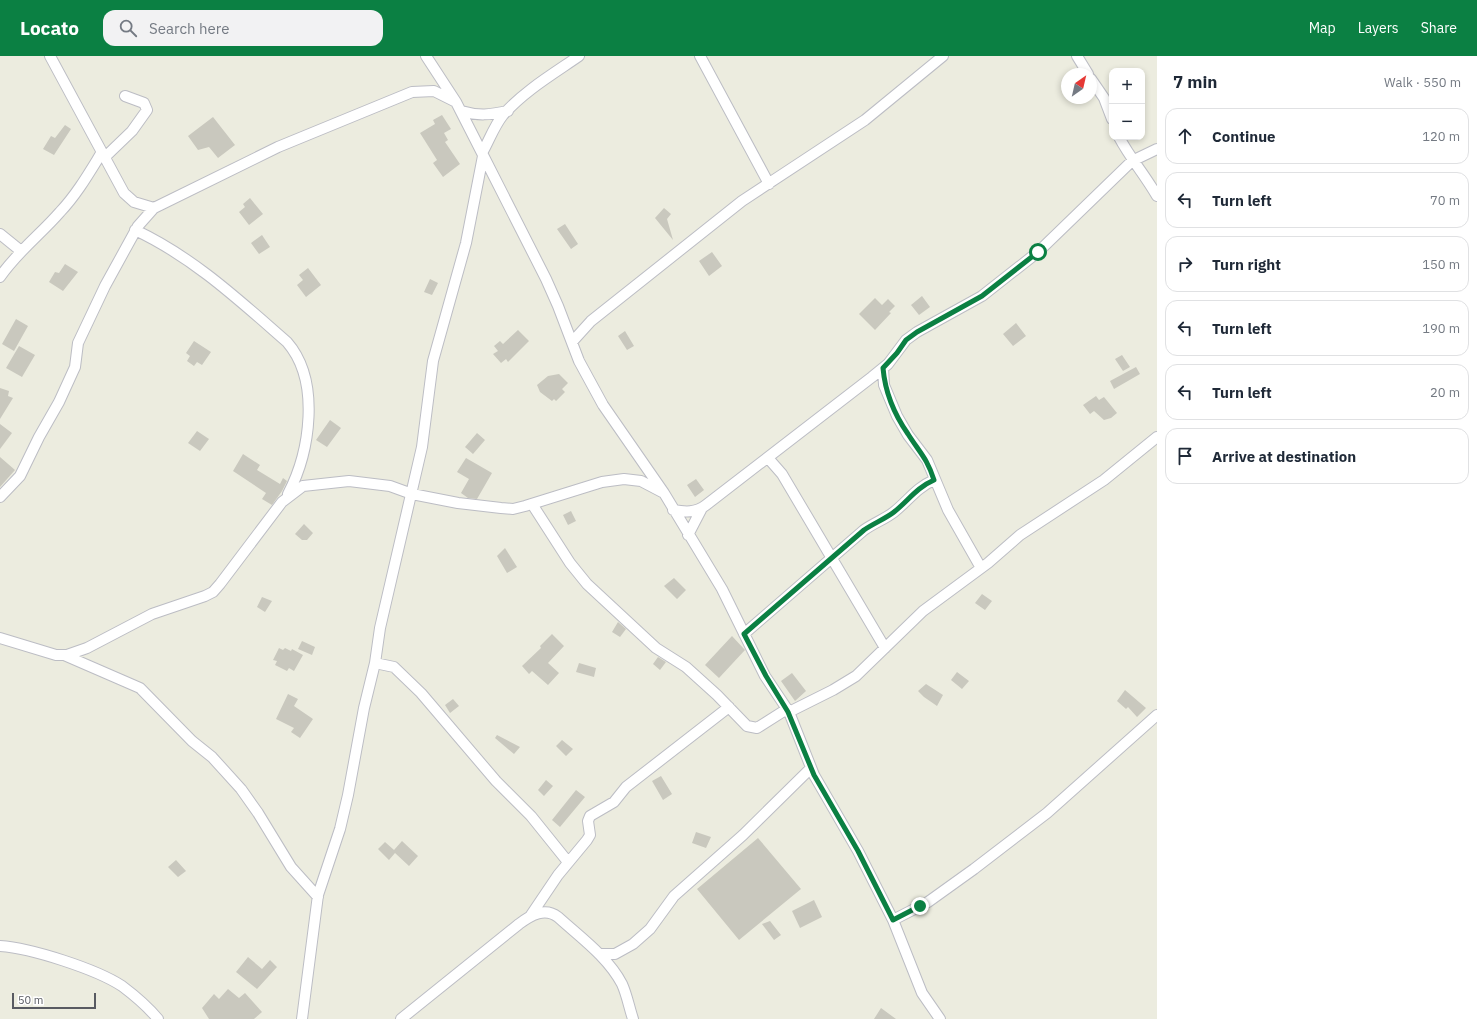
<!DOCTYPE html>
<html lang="en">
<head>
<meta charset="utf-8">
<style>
	body { margin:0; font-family:"IBM Plex Sans",sans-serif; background:#f2f2f3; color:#1f2937 }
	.controls { position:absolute; right:12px; top:12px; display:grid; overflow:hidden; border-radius:8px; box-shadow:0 2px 6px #0003 }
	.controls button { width:36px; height:36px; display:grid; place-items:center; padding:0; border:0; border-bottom:1px solid #e0e1e3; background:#fff; color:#1f2937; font:20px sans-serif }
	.compass { position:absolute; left:1061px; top:12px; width:36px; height:36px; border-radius:50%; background:#fff; box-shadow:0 2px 6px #0003; rotate:34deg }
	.scale { position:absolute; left:12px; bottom:10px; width:84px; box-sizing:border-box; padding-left:4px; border:2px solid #585a61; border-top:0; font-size:11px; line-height:14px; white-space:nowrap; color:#585a61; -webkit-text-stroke:3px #fff; paint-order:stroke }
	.stop { position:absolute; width:12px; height:12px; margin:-9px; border:3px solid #0b8043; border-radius:50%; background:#fff }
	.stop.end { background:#0b8043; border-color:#fff; box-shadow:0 1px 4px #0008 }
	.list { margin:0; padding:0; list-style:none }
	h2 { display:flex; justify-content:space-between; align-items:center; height:52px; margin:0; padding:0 16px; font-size:17px }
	h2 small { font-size:13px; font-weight:400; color:#747a83 }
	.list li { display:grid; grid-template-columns:26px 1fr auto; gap:12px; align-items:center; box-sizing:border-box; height:56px; margin:0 8px 8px; padding:0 8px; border:1px solid #e0e1e3; border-radius:12px }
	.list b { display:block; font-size:15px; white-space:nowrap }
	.list em { font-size:13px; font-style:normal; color:#747a83 }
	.icon { flex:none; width:22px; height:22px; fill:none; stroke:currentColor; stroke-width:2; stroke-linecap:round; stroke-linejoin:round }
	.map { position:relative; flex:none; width:1157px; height:963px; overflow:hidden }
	header { display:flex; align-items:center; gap:24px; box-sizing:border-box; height:56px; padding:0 20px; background:#0b8043; color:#fff }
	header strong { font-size:19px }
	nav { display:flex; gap:22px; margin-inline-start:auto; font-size:14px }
	.search { width:280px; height:36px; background:#f2f2f3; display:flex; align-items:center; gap:10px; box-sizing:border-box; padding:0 14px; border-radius:12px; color:#747a83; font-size:15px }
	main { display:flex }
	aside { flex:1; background:#fff }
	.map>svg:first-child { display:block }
	.building { fill:#c9c8be }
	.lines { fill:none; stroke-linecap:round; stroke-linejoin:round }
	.street-casing { stroke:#bcbdc4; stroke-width:12 }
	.street { stroke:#fff; stroke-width:10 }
	.route { stroke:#0b8043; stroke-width:5 }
</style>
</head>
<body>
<header>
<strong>Locato</strong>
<div class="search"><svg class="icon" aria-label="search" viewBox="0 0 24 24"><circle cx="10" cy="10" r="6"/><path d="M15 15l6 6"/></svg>Search here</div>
<nav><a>Map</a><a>Layers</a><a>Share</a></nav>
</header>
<main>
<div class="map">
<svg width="1157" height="963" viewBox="0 0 1157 963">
	<rect width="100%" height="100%" fill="#ececdf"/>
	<path class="building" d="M442,59l9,14 -7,4 4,7 -3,2 15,22 -17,13 -10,-14 4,-3 -17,-27 15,-9 -2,-4z
		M213,61l22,28 -17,13 -9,-11 -11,3 -10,-14z
		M65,69l6,4 -17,26 -11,-6 8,-13 4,2z
		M250,142l13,16 -14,11 -10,-13 6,-5 -2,-3z
		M664,152l7,6 -4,5 6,21 -18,-22z
		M565,168l13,20 -7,5 -14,-20z
		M262,179l8,12 -11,7 -8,-11z
		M712,196l10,14 -13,10 -10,-15z
		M65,208l13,8 -15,19 -14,-9 6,-10 4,1z
		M308,212l13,17 -15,12 -9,-12 6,-5 -4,-5z
		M430,223l8,4 -6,12 -8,-3z
		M922,240l8,11 -11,8 -8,-10z
		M875,242l7,7 6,-6 7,7 -6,6 2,1 -16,17 -16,-16z
		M16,263l12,7 -14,25 -12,-7z
		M1016,267l10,13 -13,10 -10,-12z
		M518,274l11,11 -21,21 -2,-3 -5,4 -8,-9 5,-3 -4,-5 6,-5 3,3z
		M625,275l9,15 -7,4 -9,-14z
		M194,285l17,11 -9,13 -5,-3 -3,4 -7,-5 3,-5 -4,-3z
		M19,290l16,9 -13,22 -16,-9z
		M1122,299l8,12 -7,4 -8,-12z
		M1136,311l4,7 -26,15 -4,-8z
		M559,318l9,9 -6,6 3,3 -9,9 -2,-2 -2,2 -12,-9 -3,-7 11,-9z
		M0,332l9,3 -1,5 5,2 -13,21z
		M1096,340l3,4 5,-3 13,16 -6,5 -7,2 -10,-9 -4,3 -7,-9z
		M330,364l11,8 -14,19 -11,-7z
		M0,368l12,9 -12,16z
		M197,375l12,8 -9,12 -12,-8z
		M477,377l8,7 -12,14 -8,-7z
		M243,398l17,11 -3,5 23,14 3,-6 4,3 -5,10 -10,14 -10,-6 4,-6 -33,-22z
		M0,401l15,13 -15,17z
		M466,402l26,15 -15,26 -9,-1 -7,-5 8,-14 -12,-7z
		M696,423l8,11 -9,7 -8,-12z
		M571,455l5,10 -8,4 -5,-10z
		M304,468l9,9 -6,7h-5l-7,-6z
		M505,492l12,19 -10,6 -10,-17z
		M674,522l12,12 -9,9 -13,-13z
		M982,538l10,7 -7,9 -10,-7z
		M262,541l10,4 -7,11 -8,-5z
		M618,566l8,7 -6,8 -8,-5z
		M552,578l12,12 -16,17 11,10 -11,12 -16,-14 -3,3 -7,-8 19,-18 -1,-2z
		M732,580l13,14 -26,28 -14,-13z
		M302,585l13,6 -3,8 -14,-6z
		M279,592l4,2 2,-2 6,3 1,-2 11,6 -9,16 -5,-3 -2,3 -12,-6 2,-4 -4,-1z
		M658,601l8,5 -6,8 -7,-6z
		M579,607l17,5 -2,9 -18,-5z
		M957,616l12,9 -7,8 -11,-9z
		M792,617l14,18 -11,10 -14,-20z
		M926,628l17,11 -6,11 -13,-9 -6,-6z
		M1125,634l21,18 -9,9 -9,-10 -2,2 -9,-8z
		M288,638l10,5 -4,7 19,13 -13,19 -9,-6 3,-4 -18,-9z
		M453,643l6,7 -9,7 -5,-8z
		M497,679l23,12 -6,7 -19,-16z
		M562,684l11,9 -7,7 -10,-10z
		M661,720l11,18 -9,6 -11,-19z
		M546,724l7,6 -9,10 -6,-6z
		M576,734l9,7 -25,30 -8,-7z
		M696,776l15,5 -5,11 -14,-5z
		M758,782l43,51 -62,51 -42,-51z
		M402,785l16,15 -9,10 -14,-13 -6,7 -11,-11 7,-7 9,8z
		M176,804l10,11 -8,6 -10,-10z
		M814,844l8,17 -22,11 -8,-17z
		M770,865l11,14 -7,5 -12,-16z
		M248,901l14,12 8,-9 7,7 -20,22 -21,-17z
		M228,933l11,9 6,-5 17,19 -8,7h-45l-7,-11 12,-14 5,5z
		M881,952l15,11h-22z"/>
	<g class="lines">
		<defs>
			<path id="street" d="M50,0l74,137 10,9 20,6
				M426,0l30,46 26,51 64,126 12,27 21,55 24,44 61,88 58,96 43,87 24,36 25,63 44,76 35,69 29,73 18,26
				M700,0l69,128
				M1077,0l11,18
				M1091,23l13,19 8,21
				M461,55c17,5 29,4 47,0
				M1119,81c11,21 26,38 38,59
				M482,97c7,-12 12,-27 21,-38 21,-24 50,-41 76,-59
				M105,101l27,-26 15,-21 -3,-7 -19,-7
				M135,174c58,27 105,71 152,112 34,39 23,110 1,152
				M0,178l21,17
				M0,221c17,-25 41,-43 60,-65 17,-18 29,-39 42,-60
				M572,286l19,-21 151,-120 123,-81 78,-64
				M883,312l1,17 13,31 11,19 19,25 21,50 33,58
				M768,402l14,16 103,174
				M0,441l20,-21 19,-39 20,-35 16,-35 3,-24 27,-57 33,-60 16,-18 124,-61 134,-55 22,-1 22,11
				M532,448l38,59 17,21 69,64 30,19 31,28 30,31 10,2 30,-19
				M673,454c12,2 23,3 33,-5l166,-128 16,-13 18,-24 11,-8 65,-36 56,-44 94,-91 25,-12
				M688,479l13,-25
				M744,578l120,-104c10,-7 21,-11 30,-18 15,-12 22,-24 40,-32
				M0,582l56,17h11l20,-7 65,-34 53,-18 8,-4 7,-8 62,-82 21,-16 46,-5 41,5 22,8 46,9 43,5 12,1 12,-3 77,-24 22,-3 17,2 21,11
				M64,599l76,33 52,53 20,16 29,32 17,24 33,54 27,30
				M375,607l19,4 27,26 75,88 35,35 37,46
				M789,656l44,-22 23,-14 67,-65 65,-48 32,-28 84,-55 53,-43
				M531,859l27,-40 29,-35 3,-5 -2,-14 2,-5 24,-14 12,-15 103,-80
				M893,864l35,-18 46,-33 73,-56 110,-98
				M0,890c31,2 96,23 122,40 12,9 26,21 36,33
				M599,898h16l18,-10 17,-15 24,-33 69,-61 68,-67
				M302,963l16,-124 22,-66 8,-34 16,-87 11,-45 5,-35 42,-181 11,-86 33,-118 17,-87
				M401,963l118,-95c12,-9 26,-17 39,-7 22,20 50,40 64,67 5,11 7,23 11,35"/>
		</defs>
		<use href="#street" class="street-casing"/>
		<use href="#street" class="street"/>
	</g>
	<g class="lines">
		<path class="route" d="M920,850l-27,14 -35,-69 -44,-76 -26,-63 -22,-36 -22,-42 120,-104c10,-7 21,-11 30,-18 15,-12 22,-24 40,-32 -7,-22 -14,-27 -26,-46 -14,-20 -23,-43 -25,-66l14,-15 9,-13 11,-8 65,-36 56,-44"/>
	</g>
</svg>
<div class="controls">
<button>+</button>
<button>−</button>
</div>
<svg class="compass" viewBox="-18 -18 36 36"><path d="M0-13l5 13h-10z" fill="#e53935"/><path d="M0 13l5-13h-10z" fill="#747a83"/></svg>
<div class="scale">50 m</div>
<div class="stop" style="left:1038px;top:196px"></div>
<div class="stop end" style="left:920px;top:850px"></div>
</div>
<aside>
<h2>7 min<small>Walk · 550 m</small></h2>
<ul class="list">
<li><svg class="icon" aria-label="ahead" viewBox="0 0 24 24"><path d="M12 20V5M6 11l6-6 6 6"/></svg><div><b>Continue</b></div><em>120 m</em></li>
<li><svg class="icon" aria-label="left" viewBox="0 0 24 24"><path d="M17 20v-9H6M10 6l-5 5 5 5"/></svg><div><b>Turn left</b></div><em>70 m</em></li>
<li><svg class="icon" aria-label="right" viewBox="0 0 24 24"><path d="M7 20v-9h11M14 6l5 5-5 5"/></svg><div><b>Turn right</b></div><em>150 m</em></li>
<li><svg class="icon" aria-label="left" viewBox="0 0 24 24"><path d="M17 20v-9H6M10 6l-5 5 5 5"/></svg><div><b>Turn left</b></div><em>190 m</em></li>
<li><svg class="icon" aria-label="left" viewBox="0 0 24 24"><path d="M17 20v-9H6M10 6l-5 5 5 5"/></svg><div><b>Turn left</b></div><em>20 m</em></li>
<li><svg class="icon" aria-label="arrive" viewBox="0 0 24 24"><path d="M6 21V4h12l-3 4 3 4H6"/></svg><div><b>Arrive at destination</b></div></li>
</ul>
</aside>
</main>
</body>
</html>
